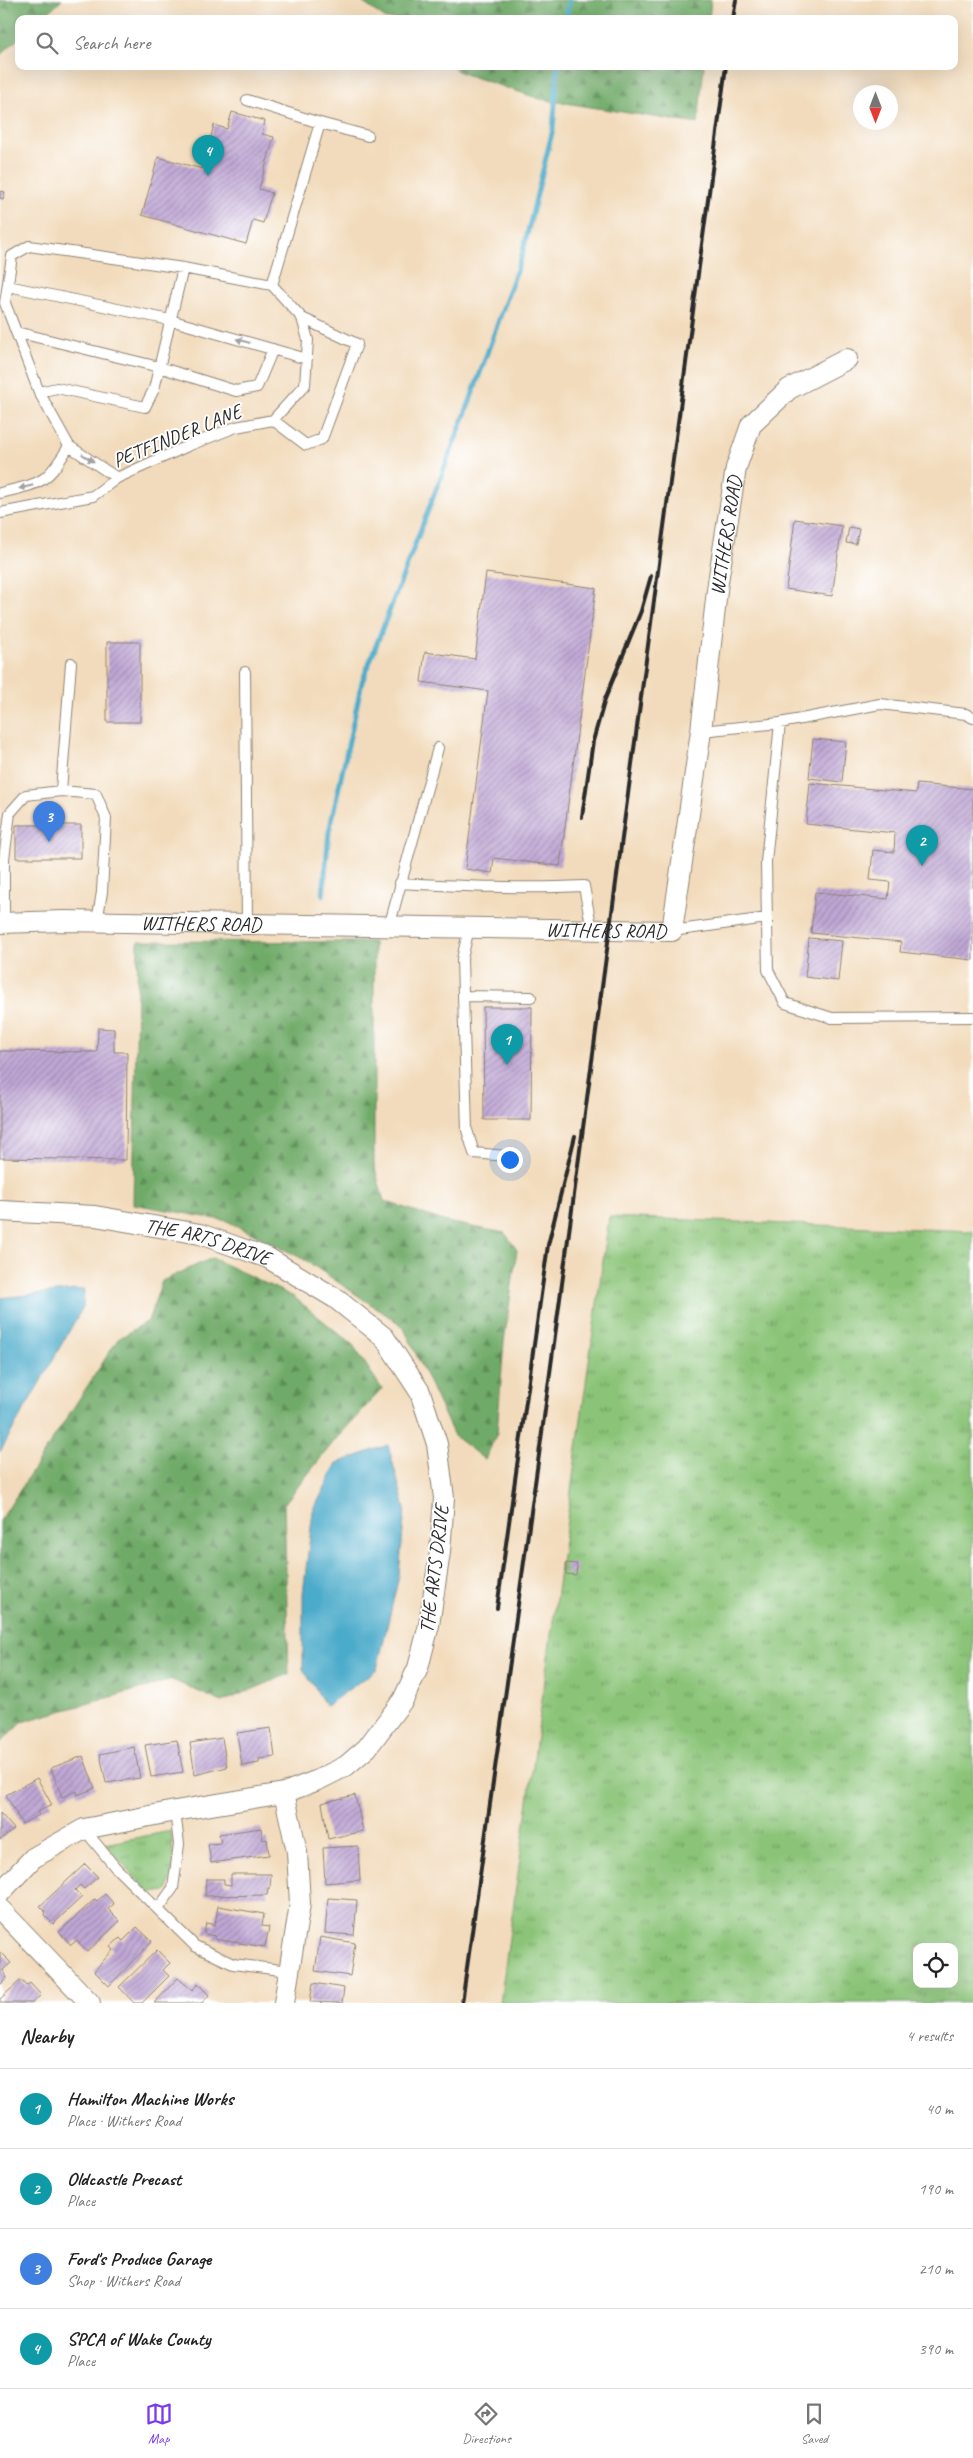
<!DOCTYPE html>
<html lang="en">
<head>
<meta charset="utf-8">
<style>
	body { margin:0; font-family:Caveat,sans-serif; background:#f6f6f6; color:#222 }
	.controls { position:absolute; right:15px; bottom:15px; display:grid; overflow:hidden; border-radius:10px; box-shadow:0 5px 20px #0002 }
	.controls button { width:45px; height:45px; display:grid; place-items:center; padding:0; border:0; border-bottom:1px solid #e0e0e0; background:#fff; color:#222; font:25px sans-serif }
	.compass { position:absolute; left:853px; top:85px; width:45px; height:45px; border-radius:50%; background:#fff; box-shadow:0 5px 20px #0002; rotate:180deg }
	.you { position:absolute; left:509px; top:1159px; width:18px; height:18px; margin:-12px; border:4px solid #fff; border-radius:50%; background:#1a73e8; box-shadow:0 0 0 8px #1a73e833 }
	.badge { display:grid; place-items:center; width:32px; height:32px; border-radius:50%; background:#7c3aed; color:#fff; font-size:16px; font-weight:700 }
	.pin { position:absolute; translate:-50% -41px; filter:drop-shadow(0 1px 2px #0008) }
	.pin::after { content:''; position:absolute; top:26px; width:18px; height:15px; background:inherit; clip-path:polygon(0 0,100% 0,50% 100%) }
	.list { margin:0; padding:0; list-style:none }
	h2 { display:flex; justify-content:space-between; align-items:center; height:65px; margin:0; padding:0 20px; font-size:21px }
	h2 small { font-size:16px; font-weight:400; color:#767676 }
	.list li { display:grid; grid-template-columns:32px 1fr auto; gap:15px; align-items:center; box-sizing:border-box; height:80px; padding:0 20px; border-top:1px solid #e0e0e0 }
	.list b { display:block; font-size:19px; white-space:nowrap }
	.list p { margin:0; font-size:16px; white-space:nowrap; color:#767676 }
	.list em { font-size:16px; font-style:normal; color:#767676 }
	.icon { flex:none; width:28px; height:28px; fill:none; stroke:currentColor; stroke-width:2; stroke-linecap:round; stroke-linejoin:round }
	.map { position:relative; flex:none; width:973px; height:2003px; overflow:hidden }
	.search { position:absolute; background:#fff; box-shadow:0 5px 20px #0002; left:15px; right:15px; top:15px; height:55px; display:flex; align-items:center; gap:12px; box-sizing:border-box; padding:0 18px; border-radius:10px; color:#767676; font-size:19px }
	.sheet { height:385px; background:#fff }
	nav { display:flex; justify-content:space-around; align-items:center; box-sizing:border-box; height:70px; border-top:1px solid #e0e0e0; background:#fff; font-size:14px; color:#767676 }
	nav a { display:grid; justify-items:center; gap:2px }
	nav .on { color:#7c3aed }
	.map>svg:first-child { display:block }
	.grass { fill:url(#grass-tufts); stroke:#5b7852; fill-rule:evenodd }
	.forest { fill:url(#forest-firs); stroke:#4e6a4a }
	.water { fill:#4babca; stroke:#3b6b7a }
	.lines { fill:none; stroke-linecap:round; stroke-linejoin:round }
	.stream { stroke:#4babca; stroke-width:5 }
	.building { fill:url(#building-hatch) }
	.service-casing { stroke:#8e8374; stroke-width:12 }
	.minor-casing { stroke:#8e8374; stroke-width:22 }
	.service { stroke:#fff; stroke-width:10 }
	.minor { stroke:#fff; stroke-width:20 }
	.rail { stroke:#2b2b2b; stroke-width:4 }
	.oneway { fill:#a0a0a0 }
	.labels { text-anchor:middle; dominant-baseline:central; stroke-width:4; stroke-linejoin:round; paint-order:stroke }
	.street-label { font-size:20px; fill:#2b2b2b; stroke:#fff }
</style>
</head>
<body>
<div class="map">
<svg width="973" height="2003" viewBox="0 0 973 2003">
	<defs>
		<pattern id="grass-tufts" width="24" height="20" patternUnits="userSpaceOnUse" patternTransform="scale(1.25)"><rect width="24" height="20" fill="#8bc478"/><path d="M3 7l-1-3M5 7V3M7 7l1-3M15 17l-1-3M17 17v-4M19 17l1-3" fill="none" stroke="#729f63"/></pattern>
		<pattern id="forest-firs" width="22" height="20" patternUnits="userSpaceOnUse" patternTransform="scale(1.25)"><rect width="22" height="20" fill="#70aa68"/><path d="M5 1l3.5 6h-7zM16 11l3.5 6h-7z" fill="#5c8b56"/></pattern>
		<pattern id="building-hatch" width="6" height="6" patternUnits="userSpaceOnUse" patternTransform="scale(1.25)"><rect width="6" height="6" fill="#c0a7d5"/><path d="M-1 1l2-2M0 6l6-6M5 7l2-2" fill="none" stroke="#9c88ad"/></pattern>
	</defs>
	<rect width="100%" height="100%" fill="#fff"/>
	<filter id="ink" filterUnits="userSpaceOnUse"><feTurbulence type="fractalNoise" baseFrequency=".02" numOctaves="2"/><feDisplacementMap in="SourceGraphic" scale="10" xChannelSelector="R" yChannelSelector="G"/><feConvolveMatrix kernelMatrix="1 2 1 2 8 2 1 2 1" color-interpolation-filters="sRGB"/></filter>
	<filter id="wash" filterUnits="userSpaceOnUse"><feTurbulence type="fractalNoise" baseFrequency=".0096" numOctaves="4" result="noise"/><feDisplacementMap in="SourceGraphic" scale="20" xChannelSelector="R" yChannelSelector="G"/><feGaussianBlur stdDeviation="1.12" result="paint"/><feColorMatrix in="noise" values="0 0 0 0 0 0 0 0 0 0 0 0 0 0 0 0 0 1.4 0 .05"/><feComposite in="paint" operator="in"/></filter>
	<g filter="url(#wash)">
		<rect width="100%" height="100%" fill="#f2dbbc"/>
		<path class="grass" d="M609,1217l364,14v772h-473zM917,1947h37v37h-37z
			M171,1831l3,37 -7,23 -17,2 -46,-49z"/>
		<path class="forest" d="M0,0h62l-21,19h-22v19l-19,17z
			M359,0h352l-2,19h-323z
			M451,66h253l-6,58 -158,-25 -81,-27z
			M138,941l236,1v223l10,36 63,21 58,11 12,17 -13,92 -7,91 -12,27 -31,-24 -51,-110 -98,-66 -78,-39 -94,-17z
			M212,1258l82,39 59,48 29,44 -46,50 -52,65 5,170 -67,28 -50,-22 -150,42 -22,21v-222l118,-182 30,-18 14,-40z"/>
		<path class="water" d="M84,1289l-1,18 -83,145v-154z
			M388,1445l17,63 -6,68 -22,93 -51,37 -23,-37v-75l10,-83 24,-48z"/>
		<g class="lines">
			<path class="stream" d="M566,19l3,-19
				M323,895l6,-63 33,-150 107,-278 53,-149 31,-126 5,-63"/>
		</g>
		<g id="blocks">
			<path class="building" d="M232,112l33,9 -3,13 12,3 -15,52 13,4 -9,30 -10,-3 -7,24 -104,-29 16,-58 44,12 12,-44 13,4z
				M0,191l5,1 -2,7 -3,-1z
				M795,519l47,7 -10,70 -46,-7z
				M849,527l10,2 -3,15 -10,-1z
				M486,573l110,15 -36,278 -66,-8 -2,15 -27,-4 23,-178 -67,-9 4,-30 50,7z
				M107,642h33v80h-33z
				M813,739l33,3 -4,40 -33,-4z
				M810,783l106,10 1,-9 56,5v171l-73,-8 1,-10 -90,-9 4,-41 73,7 2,-17 -20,-2 3,-30 21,2 1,-19 -89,-9z
				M16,825h65v33h-65z
				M809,938l33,3 -4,40 -33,-4z
				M483,1007h49l-1,113h-47z
				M98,1028l16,1v23h13l-1,108 -126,-2v-107l97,1z
				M566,1563l11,1 -1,11 -10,-1z
				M271,1728l4,29 -16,2v4l-17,3 -5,-33z
				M222,1738l5,29 -32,8 -5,-32z
				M177,1740l6,32 -32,5 -6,-32z
				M134,1747l6,31 -34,5 -6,-29z
				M83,1756l12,32 -17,7 -1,-4 -15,6 -11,-29z
				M37,1778l15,27 -15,7 2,3 -17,9 -16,-29z
				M355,1795l8,36 -35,8 -6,-36z
				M0,1813l14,16 -14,11z
				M261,1828l2,12 4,-1 2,16 -58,8 -3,-19 13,-1 -2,-9z
				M358,1846l2,34 -35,3 -2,-35z
				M85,1864l13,13 -14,12 -4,-4 -5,5 7,7 -29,27 -9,-9 1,-4 -5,-5z
				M231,1874h40l-1,14h-2l-1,7 -62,1 1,-17h18v5l7,1z
				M105,1894l9,10 -6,5 12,12 -33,31 -10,-12 -6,5 -12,-13 36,-33 2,2z
				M328,1898l29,2 -3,35 -29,-2z
				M218,1906l46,8 -2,12 7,1 -4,20 -51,-8 1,-3 -11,-2 2,-11 9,2z
				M137,1927l15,14 -43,45 -15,-15 19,-21 -3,-3 10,-9 3,3z
				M320,1937l35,6 -5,33 -35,-5z
				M157,1950l13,13 -7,7 6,6 -27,27h-8l-15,-16z
				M0,1952l11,11 -8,7 4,8 -7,7z
				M178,1978l14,12 6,-6 11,11 -7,8h-48z
				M21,1980l5,6 4,-3 11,12 -9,8h-32v-4z
				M313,1983l31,5 -2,15 -32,-1z"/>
		</g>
	</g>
	<g filter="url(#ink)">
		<use href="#blocks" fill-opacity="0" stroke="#8e8374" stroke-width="1"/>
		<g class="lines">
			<defs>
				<path id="service" d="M247,100l73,23 -48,162
					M320,123l48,13
					M8,286l162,34 137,39
					M16,332l143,35 77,24 21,-4 16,-38
					M39,392l30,54 48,32
					M273,420l33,25 16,-6 35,-95 -55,-26
					M0,493c42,-10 46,-9 69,-47
					M0,513l93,-17 24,-18 73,-33 46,-18 37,-7 32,-35 3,-45 -6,-22 -30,-33 -89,-17 -154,-22 -17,10 -7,47 34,89 18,-4 88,19 9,-18 29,-121
					M245,672l2,252
					M780,723l-14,139 1,62 1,46 17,33 47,15 141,-1
					M701,731l79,-8 100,-19 86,10 7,4
					M61,791l10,-128
					M400,883c62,3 122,6 184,3l8,45
					M4,923v-64l6,-46 16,-18 35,-4 35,3 10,24 -4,74 -5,30
					M389,927l49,-179
					M469,928l-7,31 5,171 7,23 32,3
					M672,931l95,-13
					M464,996l67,1
					M84,1829l31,38 80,79 38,18 56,7
					M158,1909l15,-21 6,-44 -4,-33"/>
				<g id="minor">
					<path id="s1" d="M0,923l64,-2 608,10 29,-200 17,-149 18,-114 15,-43 38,-36 58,-30"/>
					<path id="s2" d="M0,1211l95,5 105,18 68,24 67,40 49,39 36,55 17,52 7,54 -4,54 -11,73 -11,43 -15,32 -36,48 -21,18 -28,14 -34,13 -109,18 -91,18 -51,29 -33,35"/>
					<path d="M0,1909l90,94"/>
					<path d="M284,2003l16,-99 -3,-52 -13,-59"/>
				</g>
			</defs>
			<use href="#service" class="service-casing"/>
			<use href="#minor" class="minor-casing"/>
			<use href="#service" class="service"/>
			<use href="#minor" class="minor"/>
			<path class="rail" d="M733,19l3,-19
				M582,817l11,-76 12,-42 36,-88 10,-35
				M497,1608l51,-363 27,-109
				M462,2003l76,-541 188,-1396"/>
		</g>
		<defs><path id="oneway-solid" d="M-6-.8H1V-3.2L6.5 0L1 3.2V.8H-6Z" transform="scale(1.25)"/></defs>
		<g class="oneway">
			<use href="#oneway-solid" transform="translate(243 341) rotate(-164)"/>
			<use href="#oneway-solid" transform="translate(88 458) rotate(33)"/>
			<use href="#oneway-solid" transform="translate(26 487) rotate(167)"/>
		</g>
	</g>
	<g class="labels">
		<g class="street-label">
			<text transform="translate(177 436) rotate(-22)">PETFINDER LANE</text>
			<text stroke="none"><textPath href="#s1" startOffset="1071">WITHERS ROAD</textPath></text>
			<text stroke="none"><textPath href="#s1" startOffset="201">WITHERS ROAD</textPath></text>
			<text stroke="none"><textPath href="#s1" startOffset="606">WITHERS ROAD</textPath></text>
			<text stroke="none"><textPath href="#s2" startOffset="211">THE ARTS DRIVE</textPath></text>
			<text transform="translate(434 1569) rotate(-83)">THE ARTS DRIVE</text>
		</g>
	</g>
</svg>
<div class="controls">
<button><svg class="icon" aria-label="locate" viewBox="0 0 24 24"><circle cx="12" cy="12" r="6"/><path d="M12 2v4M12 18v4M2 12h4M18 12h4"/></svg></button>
</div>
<svg class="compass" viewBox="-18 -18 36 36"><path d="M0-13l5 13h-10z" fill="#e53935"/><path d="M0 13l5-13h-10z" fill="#767676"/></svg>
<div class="you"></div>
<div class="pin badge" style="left:507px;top:1065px;background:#0f9aa8">1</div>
<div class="pin badge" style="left:922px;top:866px;background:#0f9aa8">2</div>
<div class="pin badge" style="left:49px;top:842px;background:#3f7fe0">3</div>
<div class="pin badge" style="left:208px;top:176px;background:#0f9aa8">4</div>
<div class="search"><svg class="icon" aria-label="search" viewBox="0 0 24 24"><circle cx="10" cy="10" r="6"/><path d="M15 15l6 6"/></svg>Search here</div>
</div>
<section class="sheet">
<h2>Nearby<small>4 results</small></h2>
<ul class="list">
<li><span class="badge" style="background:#0f9aa8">1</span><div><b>Hamilton Machine Works</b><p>Place · Withers Road</p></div><em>40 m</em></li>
<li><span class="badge" style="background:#0f9aa8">2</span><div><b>Oldcastle Precast</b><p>Place</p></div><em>190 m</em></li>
<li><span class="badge" style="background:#3f7fe0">3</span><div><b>Ford's Produce Garage</b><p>Shop · Withers Road</p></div><em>210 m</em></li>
<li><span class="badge" style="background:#0f9aa8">4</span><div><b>SPCA of Wake County</b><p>Place</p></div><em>390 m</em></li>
</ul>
</section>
<nav>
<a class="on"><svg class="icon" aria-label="map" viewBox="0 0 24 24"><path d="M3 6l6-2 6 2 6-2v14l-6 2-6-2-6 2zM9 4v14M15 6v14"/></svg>Map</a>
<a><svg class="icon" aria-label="directions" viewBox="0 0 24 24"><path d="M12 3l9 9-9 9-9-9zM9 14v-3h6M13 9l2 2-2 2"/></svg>Directions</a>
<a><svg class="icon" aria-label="saved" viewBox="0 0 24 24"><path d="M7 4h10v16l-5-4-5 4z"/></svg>Saved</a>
</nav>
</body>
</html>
